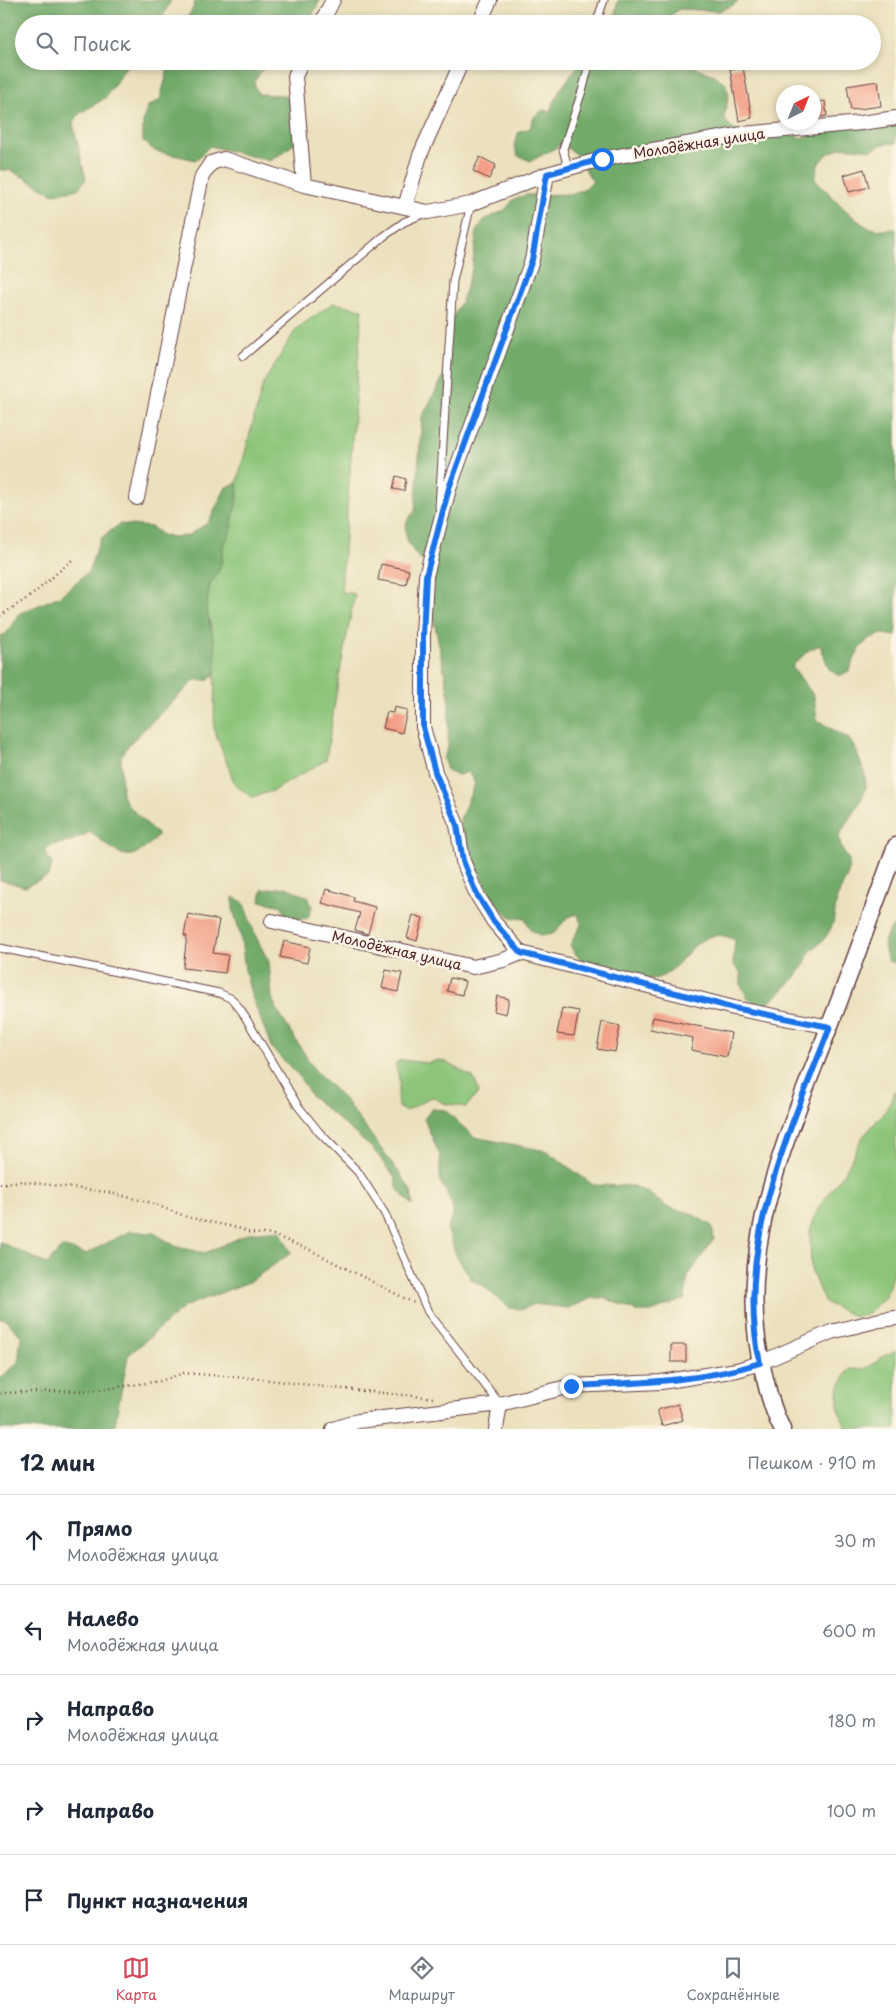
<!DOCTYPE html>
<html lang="ru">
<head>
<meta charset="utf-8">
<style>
	body { margin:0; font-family:"Playpen Sans",sans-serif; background:#f2f2f3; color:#1f2937 }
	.compass { position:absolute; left:776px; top:85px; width:45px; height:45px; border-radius:50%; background:#fff; box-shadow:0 2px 8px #0003; rotate:43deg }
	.stop { position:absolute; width:15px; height:15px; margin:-11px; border:4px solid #1a73e8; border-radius:50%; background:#fff }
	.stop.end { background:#1a73e8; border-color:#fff; box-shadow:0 1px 5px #0008 }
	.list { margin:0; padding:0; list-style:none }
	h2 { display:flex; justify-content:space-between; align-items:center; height:65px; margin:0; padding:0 20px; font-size:21px }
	h2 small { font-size:16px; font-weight:400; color:#747a83 }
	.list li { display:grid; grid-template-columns:32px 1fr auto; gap:15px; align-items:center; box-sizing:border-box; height:90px; padding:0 20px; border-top:1px solid #e0e1e3 }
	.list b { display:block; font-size:19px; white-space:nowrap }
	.list p { margin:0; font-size:16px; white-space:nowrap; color:#747a83 }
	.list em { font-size:16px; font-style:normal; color:#747a83 }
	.icon { flex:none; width:28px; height:28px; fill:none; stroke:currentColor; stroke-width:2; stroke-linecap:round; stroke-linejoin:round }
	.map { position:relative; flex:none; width:896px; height:1429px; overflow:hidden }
	.search { position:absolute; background:#fff; box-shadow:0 2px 8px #0003; left:15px; right:15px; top:15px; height:55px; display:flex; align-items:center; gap:12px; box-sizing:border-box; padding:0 18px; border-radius:28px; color:#747a83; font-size:19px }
	.sheet { height:515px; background:#fff }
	nav { display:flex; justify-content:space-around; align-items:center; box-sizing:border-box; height:70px; border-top:1px solid #e0e1e3; background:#fff; font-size:14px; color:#747a83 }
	nav a { display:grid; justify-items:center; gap:2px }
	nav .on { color:#d1495b }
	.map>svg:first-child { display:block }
	.green { fill:#8cc579; stroke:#6b7252 }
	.forest { fill:#71aa69; stroke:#5e644a }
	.building { fill:#f39f85 }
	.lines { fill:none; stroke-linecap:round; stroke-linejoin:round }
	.service-casing { stroke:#623c41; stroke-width:9 }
	.minor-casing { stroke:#623c41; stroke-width:16 }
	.tertiary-casing { stroke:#623c41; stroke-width:19 }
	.path { stroke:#623c41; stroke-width:2.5; stroke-dasharray:1 4; stroke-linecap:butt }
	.service { stroke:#fff; stroke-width:7 }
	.minor { stroke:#fff; stroke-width:14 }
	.tertiary { stroke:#fff; stroke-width:16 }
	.route { stroke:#1a73e8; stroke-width:6 }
	.labels { text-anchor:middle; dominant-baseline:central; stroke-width:5; stroke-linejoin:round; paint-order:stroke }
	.street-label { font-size:14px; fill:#4a1f2b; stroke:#fcf5e5 }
</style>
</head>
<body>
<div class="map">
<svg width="896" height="1429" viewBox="0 0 896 1429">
	<rect width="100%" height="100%" fill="#fcf5e5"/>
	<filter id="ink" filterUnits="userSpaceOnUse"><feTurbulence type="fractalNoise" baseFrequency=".02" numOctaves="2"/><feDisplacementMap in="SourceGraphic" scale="10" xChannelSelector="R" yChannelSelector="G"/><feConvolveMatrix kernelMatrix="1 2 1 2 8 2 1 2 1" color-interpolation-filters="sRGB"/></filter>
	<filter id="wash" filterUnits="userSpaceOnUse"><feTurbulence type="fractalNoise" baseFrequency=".0096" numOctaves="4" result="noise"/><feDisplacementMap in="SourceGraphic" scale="20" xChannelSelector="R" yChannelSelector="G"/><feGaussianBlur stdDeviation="1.12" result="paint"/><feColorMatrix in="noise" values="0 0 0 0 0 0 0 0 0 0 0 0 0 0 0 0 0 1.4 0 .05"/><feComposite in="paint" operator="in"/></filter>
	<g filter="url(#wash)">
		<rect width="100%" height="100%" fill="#ebe1be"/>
		<path class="green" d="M333,303l29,6 -21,283 14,2 -17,88 -12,78 -53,31 -21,6 -17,-12 -21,-56 1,-83 -9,-38 4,-24 8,-11 4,-13 1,-14 6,-11 9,-39 -1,-13 26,-99 33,-55z
			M402,1060l25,3 13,-3 6,2 28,16 5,14 -13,15 -23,-4 -10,-6c-12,3 -17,11 -28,14l-6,-3c-5,-11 2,-19 0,-29 -1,-7 -4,-10 -3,-17z
			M896,1089v172l-10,35 -18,17 -12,4 -32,-15 -13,-32 -1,-39 8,-23 27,-36 17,-34 24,-28z
			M896,1351v78h-48c-14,-20 -14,-41 2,-60 4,0 9,1 13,0 12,-3 16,-14 33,-18z"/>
		<path class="forest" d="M0,0h171l-12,24h-135v37h106l-25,37 -26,16 -6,10 13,55 -8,10 -24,5 -44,-24h-10z
			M195,0h125l-12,24h-123c2,-9 10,-15 10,-24z
			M618,0h121l-7,6 -13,5 -40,-2 -19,15h-47z
			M170,61h103l-6,2 -13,19 4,12 25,1 20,15c-4,33 -5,33 -33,51l-60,-15 -14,14 -41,-9 -12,-10v-22l5,-13 12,-6z
			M577,61h103l34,14 11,8 4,11 -5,24c18,27 26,10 50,11 8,1 19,7 27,9l23,-9 72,-4v18l-13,1 -12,6 -28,-3 -14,6 -11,12 -3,14c12,12 39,42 53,48 9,4 19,2 28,2v407l-14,-2 -13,5 -10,10 -10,22 -10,5 -10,-7 -9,-24 -11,5 -17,16 22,30 3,24 32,19 7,11 9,25 1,12 -5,14 -22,34 2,13 8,12 -1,14 -11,24 -4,26 -7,13 -17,16 -5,12 -8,12 -27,26 -11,2 -10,-7 -7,-12v-12l-8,-10 2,-24c-43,-21 -50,37 -84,39 -16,1 -26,-10 -40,-12 -20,-4 -31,-2 -41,-22l11,-20 -3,-11 -10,3 -15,17 -12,2 -10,-6 -6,-11 -14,-2 -10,-8 -9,-12 -30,-58 -2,-20 15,-36 -7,-11 -10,3 -11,-5 -4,-12 5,-11 1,-51 -17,-86 2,-38c-13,-11 -35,-31 -27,-51 2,-3 5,-7 8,-10l7,-94 24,-46 3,-46 12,-23 11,-33 5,-39 7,-10 21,-10 8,-10 12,-5 44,-1 14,-4 10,-8 -19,-30 -13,-7 -30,16 -13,-5 -4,-11 5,-13 11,-4 4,-11 9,-7 6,2 11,-22 17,-23z
			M237,483l1,13 -9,39 -6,11 -1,14 -4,13 -8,11 -4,24 9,38 1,25 -7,9h-14l-66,64 -8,12 1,39 6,10 30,30c-30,35 -39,18 -68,-3l-21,10 -13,2 -12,6 8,14 -4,12 -23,11 -25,-7v-244l6,-2 14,-21 40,-17 28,-24 13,-34 19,-14 32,3 10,8 12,2 13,-1 21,-13 18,-36z
			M286,887l22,10 4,9 -4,12 -12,2 -10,-4 -4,-10 -22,-5 2,-11z
			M233,897l10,5 13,35 13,25 3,36 5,12 37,59 30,30 59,79 8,13 2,15 -15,-16 -3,-12 -22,-29 -62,-53 -12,-20 -27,-27 -21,-55 -6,-24 -5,-37 -7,-24z
			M896,923v40l-8,-2c-7,-19 -4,-24 8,-38z
			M432,1109l13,1 29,27 73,14 46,34 40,1 14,6 20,15 23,6 22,13 2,13 -26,37 -3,23 -34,13h-13l-34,-14h-12l-23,10 -35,-4 -11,5 -14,-1 -27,-23 -10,-5 -16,-25 -9,-27 6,-12 -1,-12 -12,-23v-25l-16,-37z
			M280,1230l11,23 -42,29 -65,25 -56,49 -14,73h-114v-51l18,-16 3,-26 -15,-16 -6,-1v-77l47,22 15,-17 24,7 44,-23 24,2 23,14 28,6 45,-20z"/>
		<g id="blocks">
			<path class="building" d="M743,67l9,51 -13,3 -9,-52z
				M878,81l3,25 -30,4 -4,-24z
				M825,101l2,15 -13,2v-15z
				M480,157l16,8 -7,14 -16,-8z
				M864,169l5,18 -20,5 -5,-17z
				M396,476l10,3 -2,12 -11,-2z
				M381,564l28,6 -3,15 -28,-5z
				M394,707l13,3 -5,23 -19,-5 4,-16 6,1z
				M326,889l28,8 -1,4 22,6 -7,27 -13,-4 5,-17 -38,-10z
				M188,914l31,6 -6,33 15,2 -3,18 -42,-5 4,-32h-3z
				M413,915l10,3 -6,23 -10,-3z
				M284,941l26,6 -3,16 -27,-6z
				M386,970l16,3 -4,19 -16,-4z
				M450,978l15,3 -3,14 -15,-4z
				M497,996l12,3 -3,15 -12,-3z
				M562,1008l17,3 -5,25 -17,-2z
				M653,1017l78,16 -4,24 -36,-7 2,-12 -43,-9z
				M602,1022l18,4 -5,26 -18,-3z
				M671,1345h15v17h-15z
				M678,1404l5,16 -21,6 -5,-16z"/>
		</g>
	</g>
	<g filter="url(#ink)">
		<use href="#blocks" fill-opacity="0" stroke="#623c41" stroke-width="1"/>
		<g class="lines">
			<defs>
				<path id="service" d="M596,24l8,-24
					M568,168l-5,-19 20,-61 7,-27
					M243,356l140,-119 21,-15 21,-9
					M439,507l14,-226 18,-77
					M0,948l219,45 13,6 9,11 57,96 21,26 39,40 27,42 43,98 72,92"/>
				<path id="minor" d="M321,24l12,-24
					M479,24l11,-24
					M302,61l-7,15 9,109
					M405,207l15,-52 42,-94
					M137,498l65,-322 9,-13 13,-4 80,26 124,27 43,-8 76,-30
					M272,921l201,46 31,-7 17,-7 213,55 96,19
					M521,953l-27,-31 -18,-29 -13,-32 -6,-36 -22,-53 -12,-45v-92l3,-59 23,-87 83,-229 15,-86 55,-15 141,-25 118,-11 35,-5
					M333,1429l25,-8 142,-17 71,-18 90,-4 76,-12 23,-7 71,-31 49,-12 16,-2
					M496,1429l4,-25"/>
				<path id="tertiary" d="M782,1429c-8,-16 -13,-33 -17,-50 -34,-123 20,-236 63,-349 24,-61 46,-123 68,-184"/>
			</defs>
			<use href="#service" class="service-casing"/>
			<use href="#minor" class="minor-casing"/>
			<use href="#tertiary" class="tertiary-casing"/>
			<path class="path" d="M0,616l32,-21 40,-35
				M0,1184l19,-3 88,11 41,10 39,15 51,11 12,5 23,2 35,14 106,54
				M0,1393l98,-3 62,-9 24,-8 77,6 73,9 99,10"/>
			<use href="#service" class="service"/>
			<use href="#minor" class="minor"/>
			<use href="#tertiary" class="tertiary"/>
		</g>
	</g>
	<g class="lines" filter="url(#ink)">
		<path class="route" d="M571,1386c64,-3 128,-4 189,-23 -26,-116 29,-230 70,-336l-96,-19 -213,-55 -27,-31 -18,-29 -13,-32 -6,-36 -22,-53 -12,-45v-92l3,-59 23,-88 83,-228 15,-86 55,-15"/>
	</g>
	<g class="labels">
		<g class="street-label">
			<text transform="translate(699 143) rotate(-9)">Молодёжная улица</text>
			<text transform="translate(397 950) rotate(13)">Молодёжная улица</text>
		</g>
	</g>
</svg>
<svg class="compass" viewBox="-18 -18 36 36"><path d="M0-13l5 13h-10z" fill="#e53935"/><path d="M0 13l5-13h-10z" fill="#747a83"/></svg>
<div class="stop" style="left:602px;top:159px"></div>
<div class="stop end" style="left:571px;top:1386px"></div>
<div class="search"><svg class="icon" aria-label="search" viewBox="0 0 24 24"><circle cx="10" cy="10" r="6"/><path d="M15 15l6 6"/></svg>Поиск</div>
</div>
<section class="sheet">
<h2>12 мин<small>Пешком · 910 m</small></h2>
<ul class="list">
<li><svg class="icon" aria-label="ahead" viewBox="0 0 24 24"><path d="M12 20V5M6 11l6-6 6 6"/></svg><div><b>Прямо</b><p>Молодёжная улица</p></div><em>30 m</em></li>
<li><svg class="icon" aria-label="left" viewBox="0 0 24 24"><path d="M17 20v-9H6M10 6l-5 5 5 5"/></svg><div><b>Налево</b><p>Молодёжная улица</p></div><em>600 m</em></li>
<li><svg class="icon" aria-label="right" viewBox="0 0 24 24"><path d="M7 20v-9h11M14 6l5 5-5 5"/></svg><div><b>Направо</b><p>Молодёжная улица</p></div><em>180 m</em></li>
<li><svg class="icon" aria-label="right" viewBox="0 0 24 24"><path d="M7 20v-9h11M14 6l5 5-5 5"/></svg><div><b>Направо</b></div><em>100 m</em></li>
<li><svg class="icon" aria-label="arrive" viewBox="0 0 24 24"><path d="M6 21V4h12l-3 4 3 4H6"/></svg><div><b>Пункт назначения</b></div></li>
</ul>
</section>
<nav>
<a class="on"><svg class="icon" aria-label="map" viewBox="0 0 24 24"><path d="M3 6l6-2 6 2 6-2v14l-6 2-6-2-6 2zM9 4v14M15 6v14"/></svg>Карта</a>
<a><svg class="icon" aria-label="directions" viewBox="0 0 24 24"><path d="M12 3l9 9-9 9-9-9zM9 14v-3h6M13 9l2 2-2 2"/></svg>Маршрут</a>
<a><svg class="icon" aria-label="saved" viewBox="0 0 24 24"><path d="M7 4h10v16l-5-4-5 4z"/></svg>Сохранённые</a>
</nav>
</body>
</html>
